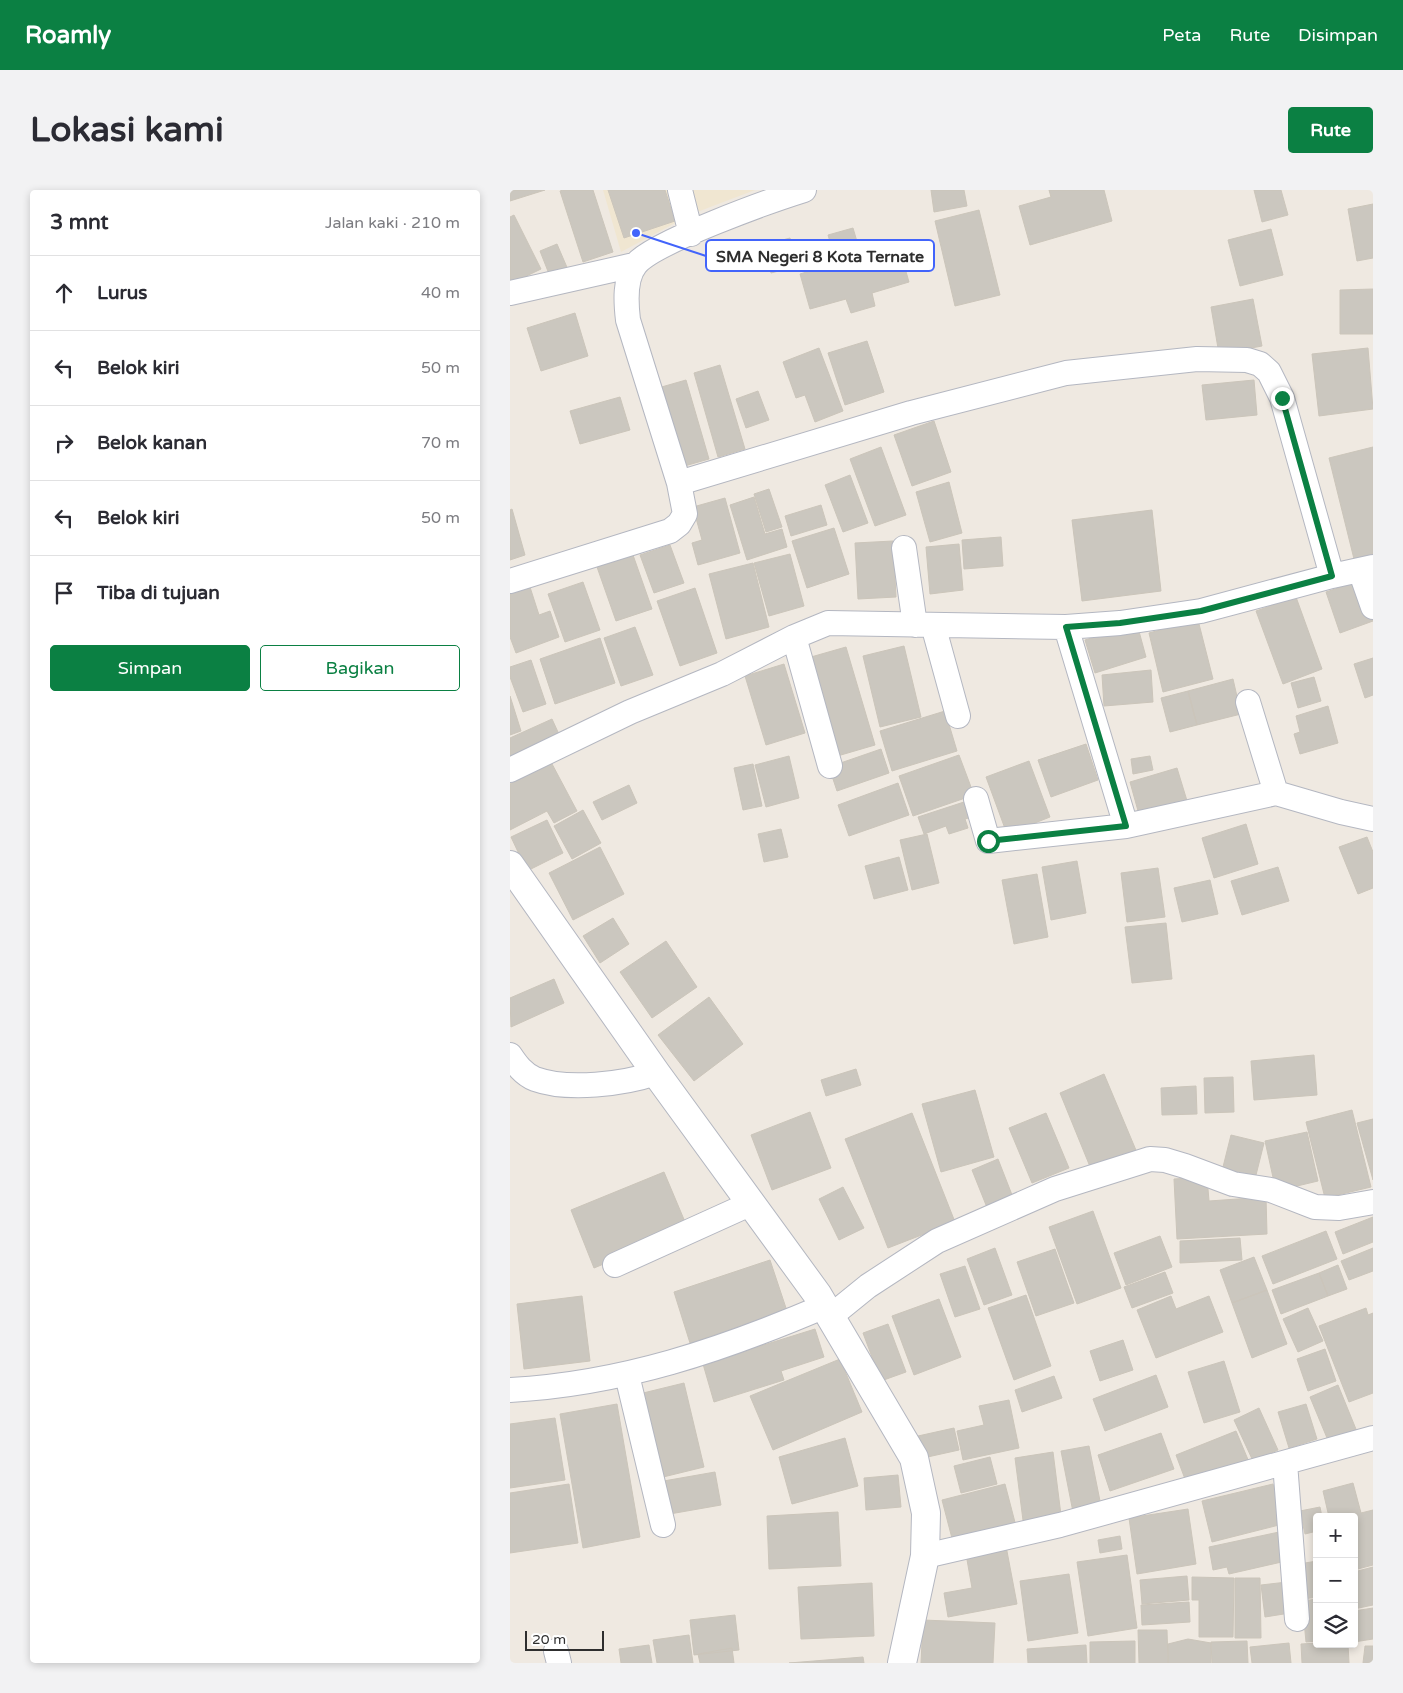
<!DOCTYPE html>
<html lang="id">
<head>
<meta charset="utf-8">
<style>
	body { margin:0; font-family:"Varela Round",sans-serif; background:#f2f2f3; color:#2b2b33 }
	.controls { position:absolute; right:15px; bottom:15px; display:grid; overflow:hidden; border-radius:5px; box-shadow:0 2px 8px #0003 }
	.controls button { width:45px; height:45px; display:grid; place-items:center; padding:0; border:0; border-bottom:1px solid #e1e1e2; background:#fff; color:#2b2b33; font:25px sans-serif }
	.scale { position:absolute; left:15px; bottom:12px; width:79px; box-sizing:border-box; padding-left:5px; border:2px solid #2e2e2e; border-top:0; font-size:14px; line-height:18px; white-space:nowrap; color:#2e2e2e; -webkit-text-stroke:4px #fff; paint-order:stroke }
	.stop { position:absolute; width:15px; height:15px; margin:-11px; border:4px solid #0b8043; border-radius:50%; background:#fff }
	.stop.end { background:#0b8043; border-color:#fff; box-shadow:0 1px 5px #0008 }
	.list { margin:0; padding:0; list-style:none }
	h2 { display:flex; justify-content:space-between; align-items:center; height:65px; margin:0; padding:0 20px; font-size:21px }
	h2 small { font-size:16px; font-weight:400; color:#7c7c81 }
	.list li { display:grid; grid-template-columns:32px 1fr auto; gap:15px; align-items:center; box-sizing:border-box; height:75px; padding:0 20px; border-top:1px solid #e1e1e2 }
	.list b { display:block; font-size:19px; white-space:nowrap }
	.list em { font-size:16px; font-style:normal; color:#7c7c81 }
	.actions { display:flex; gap:10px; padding:15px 20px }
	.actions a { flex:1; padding:11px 0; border:1px solid #0b8043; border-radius:5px; text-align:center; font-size:18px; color:#0b8043 }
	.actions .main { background:#0b8043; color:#fff }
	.icon { flex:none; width:28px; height:28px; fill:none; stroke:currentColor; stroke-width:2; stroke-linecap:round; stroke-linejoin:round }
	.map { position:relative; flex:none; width:863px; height:1473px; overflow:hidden; border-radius:5px }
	header { display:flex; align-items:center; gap:30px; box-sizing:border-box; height:70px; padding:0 25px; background:#0b8043; color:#fff }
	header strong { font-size:24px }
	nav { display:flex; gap:28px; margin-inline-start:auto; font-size:18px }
	.intro { display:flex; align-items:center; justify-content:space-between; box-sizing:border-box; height:120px; padding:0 30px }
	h1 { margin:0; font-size:35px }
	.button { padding:12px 22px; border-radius:5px; background:#0b8043; color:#fff; font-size:18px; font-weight:700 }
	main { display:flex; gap:30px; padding:0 30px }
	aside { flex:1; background:#fff; border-radius:5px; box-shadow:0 2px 8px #0003 }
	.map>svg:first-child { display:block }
	.education { fill:#f0e6d1 }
	.building { fill:#cbc7bf; stroke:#cbc5ba }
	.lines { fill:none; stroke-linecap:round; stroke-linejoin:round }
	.street-casing { stroke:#b4b7c1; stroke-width:26 }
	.secondary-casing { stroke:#b4b7c1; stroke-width:30 }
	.street { stroke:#fff; stroke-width:24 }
	.secondary { stroke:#fff; stroke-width:28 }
	.route { stroke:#0b8043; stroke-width:6 }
	.leader { fill:none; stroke:#4264fb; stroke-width:2 }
	.callout-dot { fill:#4264fb; stroke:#fff; stroke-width:2 }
	.callout { fill:#fff; stroke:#4264fb; stroke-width:2 }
	.callout-label { font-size:16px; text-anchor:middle; font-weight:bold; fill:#2e2e2e }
</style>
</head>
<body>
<header>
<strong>Roamly</strong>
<nav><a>Peta</a><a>Rute</a><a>Disimpan</a></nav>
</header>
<div class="intro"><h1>Lokasi kami</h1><a class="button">Rute</a></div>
<main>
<aside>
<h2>3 mnt<small>Jalan kaki · 210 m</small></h2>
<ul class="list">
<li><svg class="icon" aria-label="ahead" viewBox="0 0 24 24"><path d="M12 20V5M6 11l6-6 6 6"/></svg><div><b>Lurus</b></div><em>40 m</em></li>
<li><svg class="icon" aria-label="left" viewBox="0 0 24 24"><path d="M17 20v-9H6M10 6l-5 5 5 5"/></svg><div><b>Belok kiri</b></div><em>50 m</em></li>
<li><svg class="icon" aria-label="right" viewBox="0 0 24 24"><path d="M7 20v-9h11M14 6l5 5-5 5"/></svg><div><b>Belok kanan</b></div><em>70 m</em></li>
<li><svg class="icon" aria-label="left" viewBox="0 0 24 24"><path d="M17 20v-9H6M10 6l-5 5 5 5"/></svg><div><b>Belok kiri</b></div><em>50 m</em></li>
<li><svg class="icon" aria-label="arrive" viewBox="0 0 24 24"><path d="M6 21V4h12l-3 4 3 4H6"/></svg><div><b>Tiba di tujuan</b></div></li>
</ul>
<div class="actions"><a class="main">Simpan</a><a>Bagikan</a></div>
</aside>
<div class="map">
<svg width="863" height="1473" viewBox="0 0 863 1473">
	<rect width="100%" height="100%" fill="#efe9e1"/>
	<path class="education" d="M93,0h152l-63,24 -71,38z"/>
	<path class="building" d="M0,0h35l-35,11z
		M53,0h30l20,62 -30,10 -23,-71z
		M98,0h57l10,31 -51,17z
		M421,0h33l3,16 -33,6z
		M539,0h55l8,31 -82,24 -11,-39 32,-9z
		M744,0h27l7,25 -26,7z
		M863,14v54l-16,3 -9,-52z
		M469,20l21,85 -45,11 -20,-85z
		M4,25l27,54 -31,15v-67z
		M343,38l8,27 37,-11 11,38 -37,11 3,13 -24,7 -5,-14 -36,10 -10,-35 36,-11 -8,-28z
		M761,39l12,46 -43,11 -12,-46z
		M280,48l8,28 -27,7 -7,-28z
		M47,54l12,28 -18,7 -11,-28z
		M863,99v45h-33v-44z
		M743,109l9,47 -43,8 -8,-47z
		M65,123l13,43 -47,15 -14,-43z
		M357,151l17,51 -39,13 -17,-52z
		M309,158l24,63 -28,11 -10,-27 -9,3 -13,-36z
		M858,158l5,61 -54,7 -7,-62z
		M210,175l25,84 -27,8 -24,-84z
		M176,190l23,79 -28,8 -23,-79z
		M744,190l3,35 -51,5 -4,-35z
		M248,201l11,29 -23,8 -10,-29z
		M110,207l10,33 -50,14 -10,-33z
		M424,231l17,51 -39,14 -18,-51z
		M371,257l25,68 -31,11 -25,-67z
		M863,257v107l-19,5 -25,-101z
		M340,285l18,48 -25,9 -18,-47z
		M439,292l13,51 -32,9 -14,-50z
		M259,299l13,38 -16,5 -12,-38z
		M244,307l11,37 17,-5 5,18 -40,13 -17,-55z
		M215,308l15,55 -42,12 -6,-22 10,-3 -9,-33z
		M311,315l6,20 -36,11 -6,-20z
		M2,319l13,46 -15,5v-50z
		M642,320l9,81 -79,10 -10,-81z
		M324,338l15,46 -42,14 -15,-47z
		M491,347l2,29 -39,3 -2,-29z
		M383,351l3,56 -38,2 -3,-56z
		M449,354l4,46 -33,4 -4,-47z
		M160,355l14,38 -30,10 -14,-38z
		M280,364l14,52 -35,10 -15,-53z
		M123,365l19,54 -36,12 -19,-54z
		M243,373l16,64 -43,12 -17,-65z
		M849,391l14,40 -33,12 -14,-41z
		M73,392l17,48 -35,12 -17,-48z
		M19,394l10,31 11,-4 9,26 -43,16 -6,-16v-46z
		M185,398l22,65 -37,13 -23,-65z
		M786,407l26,72 -39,15 -27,-73z
		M688,430l15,59 -50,13 -14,-59z
		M627,434l9,33 -51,16 -10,-33z
		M125,437l18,48 -32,11 -17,-48z
		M90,448l15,45 -60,21 -15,-45z
		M394,456l17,71 -41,10 -17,-71z
		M336,457l29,98 -41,12 -30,-98z
		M863,468v37l-8,3 -11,-34z
		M21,470l15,44 -23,8 -13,-35v-10z
		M274,474l21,69 -39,12 -21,-69z
		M641,480l2,32 -49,4 -2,-31z
		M804,487l7,24 -23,7 -7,-25z
		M723,489l8,35 -44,11 -9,-34z
		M678,501l9,34 -27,7 -9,-34z
		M0,506l11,35 -11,4z
		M818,516l10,37 -38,11 -6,-20 6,-2 -4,-16z
		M435,521l12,40 -65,20 -12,-40z
		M42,529l11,24 -53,19v-24z
		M576,554l12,36 -47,17 -13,-37z
		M371,559l8,24 -52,18 -8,-24z
		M449,565l15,40 -61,21 -14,-40z
		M279,566l10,42 -33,9 -11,-42z
		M640,566l3,14 -20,4 -2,-15z
		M519,571l21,56 -43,17 -21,-57z
		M41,572l26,49 -23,12 -7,-12 -37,19v-46z
		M243,574l9,42 -19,4 -9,-42z
		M667,578l11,36 -48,14 -10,-36z
		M388,593l11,32 -60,21 -11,-31z
		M119,595l8,18 -35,17 -9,-18z
		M457,611l5,16 -7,2 3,9 -19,6 -3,-8 -22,8 -6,-17z
		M73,620l18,33 -29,16 -18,-33z
		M37,630l16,33 -36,18 -16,-34z
		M736,634l12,40 -44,14 -12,-40z
		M271,639l7,28 -24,5 -6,-28z
		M417,644l12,49 -27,7 -12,-50z
		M857,647l6,15v36l-15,6 -19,-47z
		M90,657l24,47 -51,26 -24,-47z
		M389,667l9,33 -34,9 -9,-33z
		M567,671l9,52 -35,7 -9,-53z
		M768,677l11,34 -47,14 -11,-34z
		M648,678l7,49 -38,5 -6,-49z
		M527,684l11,63 -34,7 -12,-64z
		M700,690l8,34 -36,8 -8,-34z
		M103,728l16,26 -29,19 -17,-27z
		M656,733l6,56 -40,4 -7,-56z
		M156,751l31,46 -45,31 -32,-46z
		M44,789l10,24 -53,24 -1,-29z
		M199,807l34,47 -49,37 -36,-46z
		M804,865l3,40 -63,5 -3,-39z
		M346,879l5,16 -35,11 -5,-16z
		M594,884l34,81 -45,19 -33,-81z
		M723,887l1,35 -29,1 -1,-35z
		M686,896l1,28 -35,1 -1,-27z
		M465,900l19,67 -53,15 -19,-68z
		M842,920l19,77 -46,11 -19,-76z
		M300,922l21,56 -59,22 -21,-55z
		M402,923l43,109 -67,26 -43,-109z
		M536,923l23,55 -37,15 -23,-55z
		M863,929v61l-16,-57z
		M797,942l11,49 -42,10 -11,-50z
		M721,945l33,8 -10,40 -33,-8z
		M488,969l16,41 -26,10 -16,-40z
		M154,982l24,57 -94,39 -23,-58z
		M697,987l2,24 57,-4 1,37 -90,5 -3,-60z
		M333,997l21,41 -25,12 -20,-41z
		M583,1021l28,77 -44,16 -28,-77z
		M863,1027v25l-30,12 -8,-22z
		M816,1041l11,28 -64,25 -11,-28z
		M650,1046l12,31 -46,18 -12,-32z
		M730,1048l2,22 -62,3v-22z
		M485,1058l17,47 -28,10 -17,-46z
		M863,1058v23l-24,9 -8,-19z
		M545,1059l19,54 -38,13 -19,-54z
		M744,1067l13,33 -35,13 -12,-33z
		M260,1070l17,51 -97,32 -16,-51z
		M828,1075l9,24 -19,7 -9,-23z
		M455,1076l15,43 -25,8 -15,-43z
		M655,1082l8,21 -41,15 -8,-21z
		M809,1083l9,23 -47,18 -9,-24z
		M757,1100l20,54 -35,14 -20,-55z
		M516,1105l25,71 -37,14 -26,-72z
		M72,1106l8,65 -66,8 -7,-65z
		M661,1106l5,13 33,-13 14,36 -67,26 -19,-48z
		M429,1109l22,58 -47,18 -22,-59z
		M798,1118l15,33 -25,11 -15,-33z
		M856,1118l2,7 5,-2v80l-24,9 -30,-76z
		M378,1134l18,48 -25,9 -18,-48z
		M305,1139l9,28 -43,14 3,9 -70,22 -11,-38z
		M613,1150l10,30 -33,11 -10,-30z
		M815,1159l11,32 -28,10 -11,-32z
		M330,1169l22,53 -89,38 -23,-54z
		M714,1171l16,51 -36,11 -16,-51z
		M646,1185l12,32 -63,24 -12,-32z
		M544,1186l8,22 -40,14 -7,-22z
		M174,1193l20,84 -49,12 -20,-84z
		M828,1195l22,54 -28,11 -22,-53z
		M499,1210l10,48 -56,12 -6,-29 27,-6 -5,-19z
		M107,1214l23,133 -57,11 -23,-134z
		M796,1214l11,35 -28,9 -11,-36z
		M749,1218l19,42 -25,11 -19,-41z
		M45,1228l10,62 -55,8v-64z
		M444,1238l5,22 -36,8 -5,-22z
		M726,1241l13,31 -61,25 -12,-32z
		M651,1243l13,36 -64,22 -12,-36z
		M335,1248l13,48 -66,18 -13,-47z
		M579,1256l12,60 -28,6 -12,-61z
		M543,1262l9,71 -38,5 -9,-70z
		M480,1267l7,27 -36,9 -7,-27z
		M205,1282l6,33 -57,10 -6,-33z
		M388,1285l3,32 -35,3 -2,-32z
		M843,1293l8,30 12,-3v55l-19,5v-53h-25l-6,-26z
		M59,1294l9,59 -68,10v-60z
		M495,1294l12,46 -63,16 -12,-46z
		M763,1294l10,40 -71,18 -10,-41z
		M810,1317l2,10h-5v14l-12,3 -5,-23z
		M678,1319l8,55 -59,10 -8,-56z
		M328,1322l3,54 -72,3 -2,-53z
		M769,1342l7,29 -57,13 -2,-7 -14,3 -4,-23z
		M610,1346l2,13 -22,4 -2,-13z
		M496,1356l11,58 -69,13 -4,-24 28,-5 -6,-34z
		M617,1365l10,73 -49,8 -11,-74z
		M807,1371v36l-13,2 -5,-35z
		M863,1377v38l-19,4v-37z
		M559,1384l9,59 -50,8 -8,-60z
		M677,1386l2,24 -47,4 -2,-24z
		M682,1387l42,1 -1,59h-34v-37h-7z
		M725,1388h25l1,60h-26z
		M777,1392l3,31 -25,4 -4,-32z
		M362,1393l2,53 -73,3 -3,-52z
		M807,1409v42l-11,1 -4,-41z
		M679,1412l1,20 -48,3 -1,-20z
		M863,1418v31l-19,3v-31z
		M225,1425l4,35 -45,5 -4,-35z
		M413,1430l72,3 -2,40h-72z
		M628,1440h29l1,33h-29z
		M179,1445l4,28h-36l-4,-23z
		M678,1449l23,4v20h-43v-19z
		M625,1451v22h-45v-21z
		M737,1451l1,22h-36l-1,-21z
		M779,1453l2,20h-39l-2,-16z
		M807,1453l31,1 1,19h-47l-1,-19z
		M139,1455l3,18h-31l-2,-14z
		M576,1455l1,18h-59l-1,-14z
		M855,1456h8v17h-10z
		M222,1458l2,15h-34l-2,-9z
		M353,1467l1,6h-75z"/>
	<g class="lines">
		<defs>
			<path id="street" d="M170,0l11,44
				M0,103l124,-28
				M169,293l232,-70 155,-40 131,-14 50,1 13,4 9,8 13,26 50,178
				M394,358l11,77
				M850,380l13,37
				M0,391l160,-50 9,-7 6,-10 -6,-31 -51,-163c-2,-17 -4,-42 8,-56 18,-22 136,-64 168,-74
				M423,435l25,91
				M556,437l60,199 150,-33 65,19 32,7
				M284,447l36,129
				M738,512l28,91
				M0,580l120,-58 92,-38 72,-37 34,-14 238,4 54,-4 81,-12 131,-35 41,-9
				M466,609l12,42 138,-15
				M0,865c6,9 13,19 25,24 33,12 89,5 121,-6
				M105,1075l137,-62
				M321,1126l37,-30 69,-45 118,-52 95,-30 15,1 20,6 48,18 38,6 44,17 24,1 34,-6
				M117,1185l36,150
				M0,1200c112,-6 212,-40 315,-84
				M775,1273l12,156
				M415,1366l135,-31 313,-87
				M46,1461l3,12"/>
			<path id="secondary" d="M0,675l146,208 161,221 97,164 12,55 -1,43 -23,107"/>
		</defs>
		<use href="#street" class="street-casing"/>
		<use href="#secondary" class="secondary-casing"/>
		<use href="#street" class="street"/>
		<use href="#secondary" class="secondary"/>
	</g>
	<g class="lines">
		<path class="route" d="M478,651l138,-15 -60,-199 54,-4 81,-12 131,-35 -50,-178"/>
	</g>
	<path class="leader" d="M126 43L196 66"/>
	<circle class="callout-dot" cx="126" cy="43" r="5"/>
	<rect class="callout" x="196" y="50" width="228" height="31" rx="5"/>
	<g class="callout-label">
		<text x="310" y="72">SMA Negeri 8 Kota Ternate</text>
	</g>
</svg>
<div class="controls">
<button>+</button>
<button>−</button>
<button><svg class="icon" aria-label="layers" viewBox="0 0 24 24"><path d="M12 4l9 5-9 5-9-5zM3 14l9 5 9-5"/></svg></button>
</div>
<div class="scale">20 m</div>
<div class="stop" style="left:478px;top:651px"></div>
<div class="stop end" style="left:772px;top:208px"></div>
</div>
</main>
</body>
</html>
